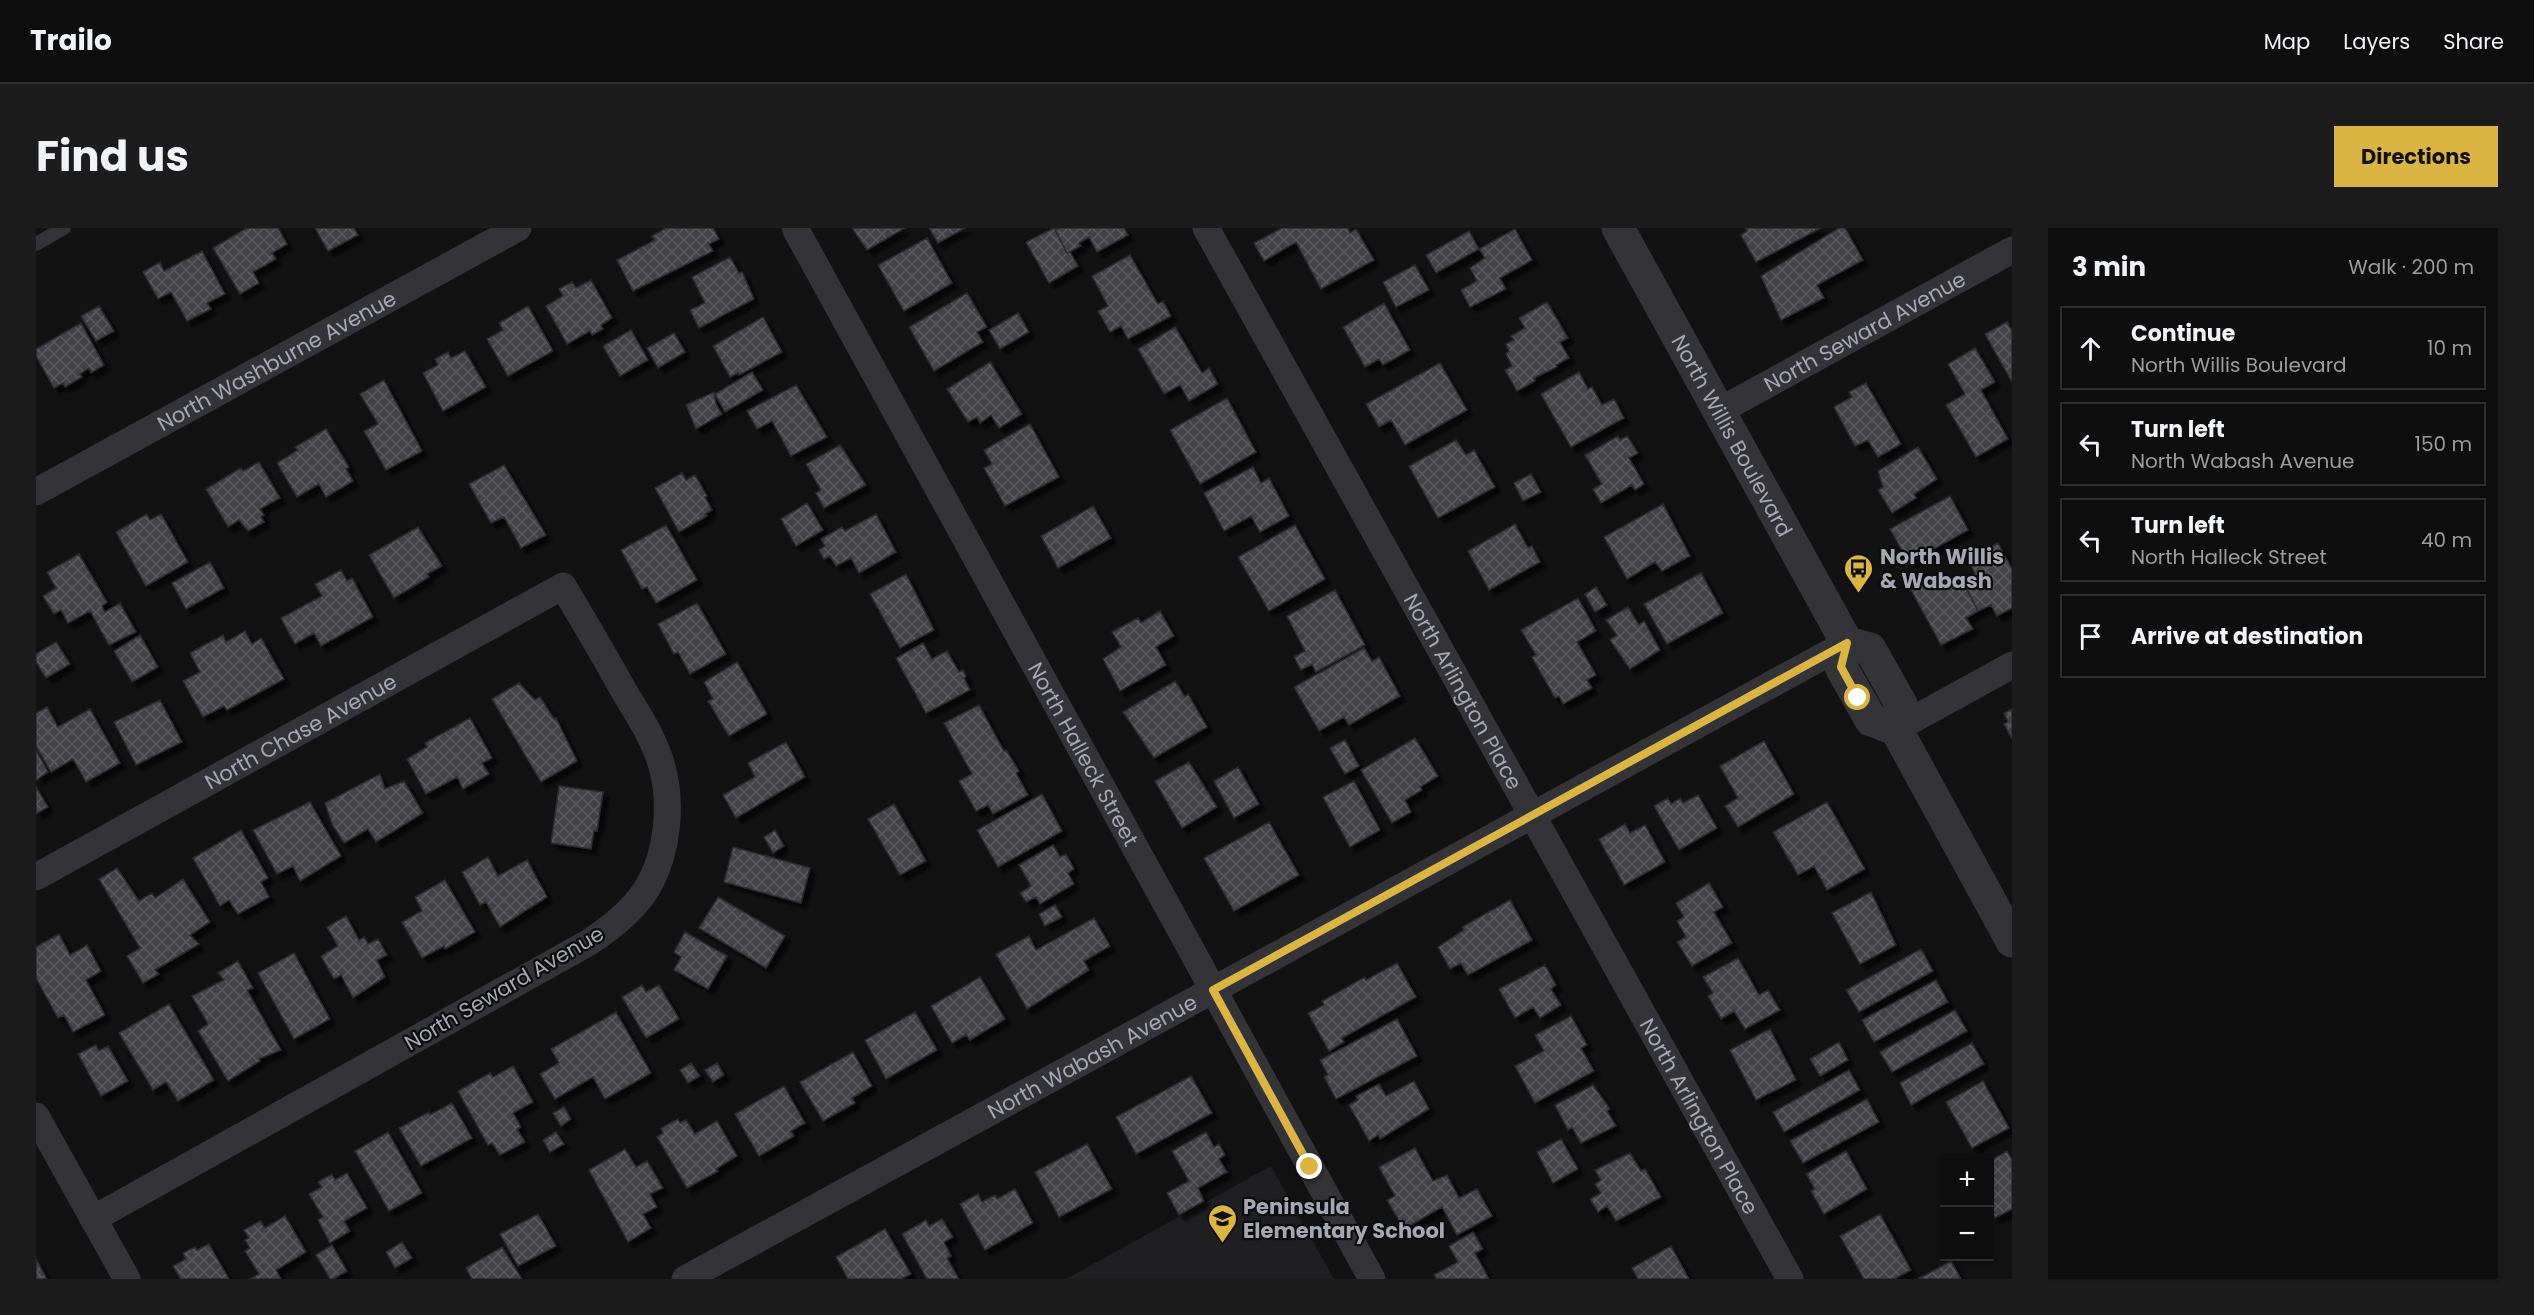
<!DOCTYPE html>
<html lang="en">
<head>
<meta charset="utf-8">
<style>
	body { margin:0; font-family:Poppins,sans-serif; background:#1c1c1c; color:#f1f3f6 }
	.controls { position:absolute; right:18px; bottom:18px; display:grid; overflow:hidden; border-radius:0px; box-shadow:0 2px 4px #0004 }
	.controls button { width:54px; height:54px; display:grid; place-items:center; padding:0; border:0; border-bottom:2px solid #2e2e2e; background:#0e0e0e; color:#f1f3f6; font:30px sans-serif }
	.stop { position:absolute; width:18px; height:18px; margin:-14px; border:4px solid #dab544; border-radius:50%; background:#fff }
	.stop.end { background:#dab544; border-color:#fff; box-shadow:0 2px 6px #0008 }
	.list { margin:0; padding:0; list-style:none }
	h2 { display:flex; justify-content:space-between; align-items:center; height:78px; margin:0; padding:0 24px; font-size:26px }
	h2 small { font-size:20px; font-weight:400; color:#9b9c9e }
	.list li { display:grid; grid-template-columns:39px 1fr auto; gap:18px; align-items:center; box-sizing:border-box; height:84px; margin:0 12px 12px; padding:0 12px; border:2px solid #2e2e2e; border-radius:0px }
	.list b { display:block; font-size:22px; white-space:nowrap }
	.list p { margin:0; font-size:20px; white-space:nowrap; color:#9b9c9e }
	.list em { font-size:20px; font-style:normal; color:#9b9c9e }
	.icon { flex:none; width:33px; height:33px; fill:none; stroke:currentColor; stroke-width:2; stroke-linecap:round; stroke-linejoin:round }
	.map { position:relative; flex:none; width:1976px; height:1051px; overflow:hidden; border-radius:0px }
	header { display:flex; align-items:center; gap:36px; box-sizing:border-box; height:84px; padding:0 30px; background:#0e0e0e; border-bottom:2px solid #2e2e2e }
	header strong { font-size:28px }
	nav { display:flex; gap:33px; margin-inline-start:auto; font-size:21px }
	.intro { display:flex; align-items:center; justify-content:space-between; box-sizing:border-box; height:144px; padding:0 36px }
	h1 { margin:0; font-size:42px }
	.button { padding:15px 27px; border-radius:0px; background:#dab544; color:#111; font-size:21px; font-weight:700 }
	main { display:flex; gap:36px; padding:0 36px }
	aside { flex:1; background:#0e0e0e; border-radius:0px; box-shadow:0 2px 4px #0004 }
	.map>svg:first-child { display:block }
	.built { fill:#1f1e20 }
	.building { fill:url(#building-cross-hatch); stroke:#2d2c2f; stroke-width:1.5; filter:url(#shadow) }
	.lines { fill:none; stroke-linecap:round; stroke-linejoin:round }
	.service { stroke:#343438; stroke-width:14 }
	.minor { stroke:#343438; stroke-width:27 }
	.tertiary { stroke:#343438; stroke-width:33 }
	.route { stroke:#dab544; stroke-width:8 }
	.labels { text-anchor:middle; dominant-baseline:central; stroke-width:4.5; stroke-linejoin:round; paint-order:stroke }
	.street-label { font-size:21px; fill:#a5a8b2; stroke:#0d0d0e }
	.poi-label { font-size:21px; font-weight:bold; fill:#a5a8b2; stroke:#0d0d0e; text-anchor:start }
</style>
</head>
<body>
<header>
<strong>Trailo</strong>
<nav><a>Map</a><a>Layers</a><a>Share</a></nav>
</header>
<div class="intro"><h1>Find us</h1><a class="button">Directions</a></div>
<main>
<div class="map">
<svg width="1976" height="1051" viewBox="0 0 1976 1051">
	<defs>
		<pattern id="building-cross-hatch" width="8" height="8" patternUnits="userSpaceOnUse" patternTransform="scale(1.5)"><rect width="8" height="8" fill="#424246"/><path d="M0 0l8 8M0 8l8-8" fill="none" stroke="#5a5a5e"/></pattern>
		<filter id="shadow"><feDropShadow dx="5.5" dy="5.5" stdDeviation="1.5" flood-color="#0009"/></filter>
	</defs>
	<rect width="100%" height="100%" fill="#121213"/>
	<path class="built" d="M1235,938l63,113h-268z"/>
	<path class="building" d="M211,0h31l9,16 -15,9 4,6 -23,13 6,11 -19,11 -27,-46z
		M279,0h39l4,7 -30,16z
		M630,0h47l6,11 -10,5 4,7 -80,40 -16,-31 38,-20 -3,-4z
		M816,0h53l-38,22z
		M893,0h36l-27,15z
		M1018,0h3l-2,2 12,23 3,-1 8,14 -29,17 -23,-41z
		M1024,0h64l4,7 -31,17 -8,-15 -10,6 2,3 -14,7 -12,-23z
		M1246,0h66l2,5 6,-4 18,31 -53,29 -25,-47 -32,19 -10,-18z
		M1709,0h76l-65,34 -15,-27 6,-4z
		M1803,0h6l18,32 -46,25 7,13 -43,22 -20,-44z
		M1479,1l17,31 -32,18 6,11 -36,18 -9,-17 16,-9 -7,-13 15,-10 -6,-9z
		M1433,3l10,18 -43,24 -10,-18z
		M891,10l25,45 -48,28 -26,-46z
		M166,23l23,43 -18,9 4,6 -24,12 -16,-29 -13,7 -15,-27 17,-10 4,9z
		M1094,27l28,49 5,-3 8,15 -43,23 -7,-13 -11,6 -12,-21 10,-5 -16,-30z
		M694,29l9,16 3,-1 12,27 -55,29 -9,-18 15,-7 -13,-26z
		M1379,37l14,25 -33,17 -13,-25z
		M555,52l21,38 -11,7 2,4 -11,6 -2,-4 -23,13 -21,-38 17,-10 -4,-7 13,-7 4,6z
		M931,65l20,34 -10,5 6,10 -49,29 -25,-44z
		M1511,74l21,36 -8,4 9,16 -13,7 1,2 -23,11 1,3 -18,10 -12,-21 7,-4 -6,-12 3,-3 -3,-7 8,-4 -3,-4 14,-8 -6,-10z
		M1348,75l26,47 -27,15 -4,-6 -14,8 -22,-40z
		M63,78l15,25 -18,10 -15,-25z
		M492,78l25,45 -45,25 -21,-37 16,-9 -4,-7z
		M982,85l11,19 -29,17 -11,-19z
		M727,89l19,35 -43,23 -1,-2 -8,4 -17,-31z
		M1971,94l5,9v51l-27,-48z
		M45,95l23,42 -13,8 -2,-5 -9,6 2,3 -17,10 -2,-4 -9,5 -18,-32v-7z
		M1139,99l27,46 7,-5 9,16 -29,17 -9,-16 -16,9 -26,-45z
		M595,102l17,30 -28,16 -17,-30z
		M638,105l11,19 -27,16 -11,-20z
		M1939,120l20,34 -14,8 27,49 -32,18 -30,-52 19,-11 -17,-30z
		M429,123l21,36 -43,24 -20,-38 15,-8 -3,-6 13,-7 3,6z
		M954,134l32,52 -23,14 -8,-13 -11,8 -3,-6 -9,5 -21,-33z
		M1404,135l27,47 -62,35 -14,-25 -12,7 -13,-23z
		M716,144l11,18 -38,22 -10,-18z
		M1543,144l9,17 4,-2 10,18 12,-6 10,19 -53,29 -30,-53z
		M348,152l38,71 -36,19 -22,-39 14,-7 -18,-30z
		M1830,155l35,61 -23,13 -10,-17 -13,6 -21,-39 18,-10 -3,-5z
		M760,157l31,52 -36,19 -19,-35 -15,8 -10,-18z
		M678,164l2,12 6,10 -26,15 -10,-24z
		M1191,170l29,54 -56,32 -30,-54z
		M994,196l29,53 -54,29 -21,-38 8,-4 -8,-14z
		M290,201l23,38 -3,2 7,12 -27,16 -7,-13 -22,13 -20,-34 21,-13 -3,-3z
		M1582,208l2,4 7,-4 11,17 -9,5 15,26 -9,6 -3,-5 -31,18 -8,-14 9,-5 -17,-29z
		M1420,212l10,15 8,-5 21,37 -57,31 -29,-52z
		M804,217l26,40 -42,23 -8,-15 5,-3 -15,-26z
		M1882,219l19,32 -23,15 2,4 -24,15 -14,-23 5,-3 -5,-16z
		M223,234l21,36 -20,11 4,6 -3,2 3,5 -16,9 -9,-11 -11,7 -22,-38 35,-21 2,3z
		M468,237l42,70 -25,13 -17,-31 -13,6 -22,-39z
		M1217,239l8,16 8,-5 20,38 -29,16 -9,-16 -27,15 -20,-38z
		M646,245l4,7 9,-5 12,21 -2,1 7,13 -7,4 2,2 -28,16 -24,-44z
		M1495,246l10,18 -18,9 -9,-18z
		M1914,268l18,34 -59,33 -19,-34z
		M771,275l16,27 -27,16 -15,-27z
		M1627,276l27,52 -28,15 -7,-9 -28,17 -23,-42z
		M1057,278l18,32 -53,30 -17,-32z
		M111,286l3,6 11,-6 27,48 -42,24 -30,-54z
		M840,286l20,38 -37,21 -8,-15 -15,8 -6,-10 -6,3 -5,-9 6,-4 -4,-7 21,-12 3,4z
		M1479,296l13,24 4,-2 8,16 -51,28 -21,-39z
		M630,297l31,55 -41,23 -9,-16 -5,2 -21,-39z
		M1259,297l30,54 -56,32 -31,-54z
		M382,299l24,39 -15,8 2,3 -35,21 -25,-43z
		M1962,315l14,26v39l-15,8 -6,-11 -13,6 -16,-31 13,-7 -8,-14z
		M43,326l28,48 -5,4 3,6 15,-9 16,29 -27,13 -19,-34 -22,12 -7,-13 -7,4 -11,-18 13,-8 -9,-16z
		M174,334l14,26 -38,21 -14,-26z
		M305,342l6,11 5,-3 21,39 -52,29 -7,-13 -19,11 -14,-26 41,-22 -7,-12z
		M1665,345l22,40 -56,31 -23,-40z
		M1906,345l7,14 13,-7 16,31 -12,7 7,11 -32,16 -30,-55z
		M870,346l28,56 -34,18 -30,-54z
		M1560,359l11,18 -12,7 -10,-18z
		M1299,362l30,55 -49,27 -4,-8 -11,6 -7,-13 11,-6 -18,-35z
		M1542,370l18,33 -19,11 19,33 -9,5 5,8 -29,16 -4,-8 -4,2 -23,-41 4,-2 -15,-25z
		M661,375l29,51 -36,20 -12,-22 -4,2 -16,-30z
		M1592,379l11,18 5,-4 16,29 -30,19 -20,-29 7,-5 -11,-15z
		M1124,383l14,25 -18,11 10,18 -46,26 -17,-32 18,-12 -9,-15 26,-14 3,5z
		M209,403l7,13 9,-6 23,41 -57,31 -3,-4 -21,11 -20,-36 17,-9 -10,-19 33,-18 3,7z
		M104,407l18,32 -26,15 -18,-31z
		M20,414l14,22 -24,14 -10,-16v-8z
		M887,415l9,16 15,-8 12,21 4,-2 3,6 -2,2 6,12 -44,23 -30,-55z
		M1328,420l8,13 7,-4 21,39 -51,29 -5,-8 -25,14 -25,-44z
		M701,434l30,52 -38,22 -21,-35 5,-2 -9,-17z
		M1139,453l10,16 3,-3 19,33 -53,31 -31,-46z
		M483,455l16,17 5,-3 14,22 2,-1 21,43 -36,21 -49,-83z
		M124,472l22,42 -46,23 -22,-43z
		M943,477l25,46 2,-1 13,21 -3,2 12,22 -35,19 -5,-9 -12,6 -17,-30 13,-7 -28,-51z
		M11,479l11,20 32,-18 30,54 -34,19 -13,-23 -22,13 -15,-26v-33z
		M1976,481v30l-8,-15 4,-2 -4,-9z
		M434,490l22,40 -10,5 7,11 -26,15 -6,-12 -31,17 -19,-35 20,-12 -2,-4z
		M1379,510l23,38 -18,11 2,3 -17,10 6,12 -19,11 -31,-53z
		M1309,512l14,26 -14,8 -15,-26z
		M1728,513l30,53 -56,33 -13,-21 13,-8 -18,-32z
		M750,514l19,35 -69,41 -13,-23 32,-18 -7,-14z
		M0,522l12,22 -12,8z
		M1153,534l28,45 -35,21 -27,-47z
		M1202,539l21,37 -25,14 -20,-37z
		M344,546l5,15 19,-8 19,32 -47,29 -8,-13 -24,14 -12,-19 -7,-21z
		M1318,553l26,49 -30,17 -27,-50z
		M523,558l44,6 -6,39h-3l-3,18 -40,-6z
		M0,559l12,20 -12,7z
		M1006,566l20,37 -64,36 -21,-37z
		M1662,567l19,33 -38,22 -25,-44 14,-8 3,6 9,-6 3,5z
		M274,574l31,54 -41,25 -7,-15 -16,8 -24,-44z
		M1791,574l38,67 -38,21 -13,-24 -16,9 -25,-43z
		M858,576l32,57 -26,14 -32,-56z
		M1233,594l30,53 -65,36 -30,-53z
		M1589,596l5,9 15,-8 20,37 -41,23 -25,-46z
		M205,602l27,48 -7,4 8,15 -31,17 -9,-14 -9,6 -27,-48z
		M739,602l9,16 -11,7 -9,-16z
		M1017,617l7,12 6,-3 8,15 -6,4 6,11 -34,20 -4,-7 -10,5 -6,-9 11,-7 -12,-21z
		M697,619l77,21 -9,35 -77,-21z
		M452,629l10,19 29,-16 20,37 -47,30 -14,-25 -6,3 -18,-33z
		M81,640l22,33 13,-8 3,5 28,-19 27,43 -20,13 9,9 -44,26 4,4 -16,9 -16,-27 13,-8 -41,-69z
		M409,652l30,52 -30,17 -1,-3 -22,12 -20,-36 20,-11 -7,-14z
		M1673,655l14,24 -9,5 18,31 -40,23 -15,-24 9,-5 -9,-16 7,-4 -8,-14z
		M1835,664l25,53 -36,19 -28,-51z
		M682,669l67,39 -19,32 -67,-40z
		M1474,672l22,40 -64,35 -7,-12 -11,6 -12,-22 26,-17 -2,-3z
		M1019,677l7,12 -17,9 -6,-12z
		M310,688l13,24 5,-3 4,7 10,-5 9,16 -10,5 8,17 -32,21 -12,-23 -7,4 -13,-23 17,-10 -11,-19z
		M1058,690l16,28 -26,15 5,9 -62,39 -31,-55 33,-18 7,14z
		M649,704l42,24 -19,33 -34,-19 7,-13 -7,-5z
		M23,706l11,21 17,-10 14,26 -15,9 19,35 -32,17 -9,-17 -6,3 -22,-40v-31z
		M1885,721l12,22 -74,41 -13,-22z
		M258,725l36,66 -36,20 -36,-66z
		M1702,730l21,37 9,-5 12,20 -35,19 -11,-18 -13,8 -13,-23 5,-3 -10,-16z
		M202,733l15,27 -6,2 34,60 -22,9 1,2 -32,20 -30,-50 10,-7 -16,-28 32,-16 -6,-7z
		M1361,735l19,34 -74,41 2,4 -15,9 -21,-38 16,-8 -2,-4 43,-24 1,3z
		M1509,737l11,20 -5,4 10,16 -21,13 -7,-11 -18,11 -16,-29z
		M944,749l25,42 -35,21 -4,-5 -14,8 -21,-37z
		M1900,752l12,22 -74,40 -12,-22z
		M606,757l4,7 13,-7 20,34 -33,19 -24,-41z
		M133,776l45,76 -36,21 -12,-19 -13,8 -34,-57z
		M1919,782l12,21 -75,41 -12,-20z
		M580,784l35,61 -46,26 -12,-22 -38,22 -15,-25 19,-11 -8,-14z
		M879,784l22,38 -51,29 -21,-39z
		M1535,788l16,29 -6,3 13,23 -59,32 -20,-37 29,-15 -9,-16z
		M1361,791l20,37 -81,43 -12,-22 4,-2 -8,-15z
		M1734,801l26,51 -40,20 -26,-50z
		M1803,814l9,18 -28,16 -10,-17z
		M1936,815l12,21 -73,41 -11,-22z
		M60,817l3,6 9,-5 20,35 -27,15 -23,-42z
		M817,824l19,34 -20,12 3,5 -32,18 -23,-39z
		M655,835l9,13 -12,7 -8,-13z
		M681,835l7,12 -11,7 -8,-12z
		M477,838l20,36 -20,11 8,14 -4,2 8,13 -25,13 -8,-12 -4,2 -30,-54 32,-18 3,4z
		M1813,842l11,20 -76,42 -11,-20z
		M1155,848l21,37 -76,41 -20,-37z
		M1378,853l15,28 -49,30 -2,-4 -9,6 -20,-36 9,-5 -2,-4 23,-12 7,12z
		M1947,853l26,47 -37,20 -26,-46z
		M1557,857l17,24 -3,2 9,15 -35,17 -9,-16 -4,3 -13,-25z
		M748,858l21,37 -14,8 3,5 -35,20 -24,-42z
		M1831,871l12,23 -76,41 -13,-22z
		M416,875l20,35 -51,28 -22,-38 30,-16 1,3z
		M528,879l7,12 -10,7 -8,-13z
		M642,891l2,4 6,-3 9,14 22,-13 20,35 -21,13 2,2 -31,17 -30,-51 6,-4 -2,-5z
		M352,904l34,61 -33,18 -34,-60z
		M520,904l8,12 -14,8 -7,-12z
		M1170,904l8,15 5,-3 6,11 -6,4 8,13 -29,16 6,13 -25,14 -12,-22 22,-12 -17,-30z
		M1525,911l17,30 -25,14 -16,-31z
		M1051,916l25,45 -53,28 -24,-45z
		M1379,920l18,33 14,-6 12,23 18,-9 15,27 -35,19 -15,-28 -38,22 -17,-29 8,-4 -16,-29z
		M589,921l11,18 11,-6 16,27 -13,6 7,13 -14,7 8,14 -23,14 -39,-72z
		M1810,923l21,38 -43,25 -13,-23 4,-2 -9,-15z
		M1971,923l5,9v49l-17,9 -5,-10v-47z
		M1594,925l11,18 4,-2 16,28 -45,24 -9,-15 -9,6 -8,-13 11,-6 -6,-9 6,-4 -6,-10z
		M311,945l20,35 -23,13 6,10 -20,12 -12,-23 5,-3 -14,-23 13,-7 -4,-5 14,-8 3,6z
		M979,961l18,34 -48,27 -25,-46 18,-10 4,8 13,-7 2,4z
		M502,986l18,32 -38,20 -18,-32z
		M1844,986l31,56 -17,9h-30l-24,-43z
		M249,988l21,36 -30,18 5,9h-31l9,-5 -14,-23 5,-3 -5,-8 4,-2 -5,-8 16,-9 5,7z
		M906,991l11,18 -9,5 7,14 -4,2 12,21h-32l-25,-45 24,-14 3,6z
		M849,1001l26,45 -10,5h-53l-12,-22z
		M1437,1004l10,17 -8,4 14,26h-52l-3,-4 24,-13 -9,-16z
		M366,1014l10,16 -17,10 -9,-16z
		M173,1016l20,35h-48l-8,-13 13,-7 -3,-6 12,-6 2,3z
		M296,1017l15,26 -14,8h-3l-14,-24z
		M1635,1018l18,33h-51l-6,-11z
		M466,1019l20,32h-50l-6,-11z
		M0,1031l11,20h-11z
		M1915,1033l10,18h-43z"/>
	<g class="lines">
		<path class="service" d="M0,16l28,-16"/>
		<g class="minor">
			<path id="s1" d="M759,0l577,1051"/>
			<path id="s2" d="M1170,0l584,1051"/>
			<path id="s3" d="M1683,183l293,-161"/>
			<path id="s4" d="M0,264l482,-264"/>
			<path d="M1860,501l116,-64"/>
			<path id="s5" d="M0,649l527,-291c21,35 42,71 62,107 14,23 30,47 37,74 10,35 6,83 -12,116 -13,25 -39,45 -62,60l-495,276"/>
			<path d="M0,888l91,163"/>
			<path id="s6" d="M649,1051l1162,-636"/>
		</g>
		<g class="tertiary">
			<path id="s7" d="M1582,0l229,415 -6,24 30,53 25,9"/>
			<path d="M1811,415l23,6 31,55 -5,25 116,212"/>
		</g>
	</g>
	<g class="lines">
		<path class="route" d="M1274,939l-97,-177 634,-347 -6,24 17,31"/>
	</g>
	<defs>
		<symbol id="bus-pin" viewBox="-11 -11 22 30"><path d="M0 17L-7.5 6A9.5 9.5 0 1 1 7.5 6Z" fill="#dab544" stroke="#0d0d0e"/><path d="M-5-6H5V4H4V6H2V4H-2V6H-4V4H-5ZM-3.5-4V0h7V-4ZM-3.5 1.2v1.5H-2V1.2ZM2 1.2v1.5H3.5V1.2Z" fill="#111"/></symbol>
		<symbol id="school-pin" viewBox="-11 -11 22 30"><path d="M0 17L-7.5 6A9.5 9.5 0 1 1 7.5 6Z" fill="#dab544" stroke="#0d0d0e"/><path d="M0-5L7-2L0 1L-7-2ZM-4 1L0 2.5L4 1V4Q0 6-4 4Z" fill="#111"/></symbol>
	</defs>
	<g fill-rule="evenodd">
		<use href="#bus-pin" x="1806" y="324" width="33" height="45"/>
		<use href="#school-pin" x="1170" y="974" width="33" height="45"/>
	</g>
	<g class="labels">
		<g class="street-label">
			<text stroke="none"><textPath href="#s3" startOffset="166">North Seward Avenue</textPath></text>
			<text stroke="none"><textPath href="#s4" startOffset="274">North Washburne Avenue</textPath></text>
			<text stroke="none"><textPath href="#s7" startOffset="237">North Willis Boulevard</textPath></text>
			<text stroke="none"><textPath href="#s2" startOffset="530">North Arlington Place</textPath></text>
			<text stroke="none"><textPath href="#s5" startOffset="302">North Chase Avenue</textPath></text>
			<text stroke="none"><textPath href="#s1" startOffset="600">North Halleck Street</textPath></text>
			<text transform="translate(468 760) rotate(-30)">North Seward Avenue</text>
			<text stroke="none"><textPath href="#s6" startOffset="464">North Wabash Avenue</textPath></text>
			<text stroke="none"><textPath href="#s2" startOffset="1016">North Arlington Place</textPath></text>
		</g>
		<g class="poi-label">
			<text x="1844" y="328">North Willis<tspan x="1844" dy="24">&amp; Wabash</tspan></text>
			<text x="1207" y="978">Peninsula<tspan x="1207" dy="24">Elementary School</tspan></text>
		</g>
	</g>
</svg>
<div class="controls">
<button>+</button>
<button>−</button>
</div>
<div class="stop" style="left:1822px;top:470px"></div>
<div class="stop end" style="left:1274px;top:939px"></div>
</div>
<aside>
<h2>3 min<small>Walk · 200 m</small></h2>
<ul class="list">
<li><svg class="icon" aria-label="ahead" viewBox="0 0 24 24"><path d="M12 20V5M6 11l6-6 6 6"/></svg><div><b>Continue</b><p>North Willis Boulevard</p></div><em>10 m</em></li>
<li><svg class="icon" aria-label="left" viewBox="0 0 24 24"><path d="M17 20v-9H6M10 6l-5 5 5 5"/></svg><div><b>Turn left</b><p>North Wabash Avenue</p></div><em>150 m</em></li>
<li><svg class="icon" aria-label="left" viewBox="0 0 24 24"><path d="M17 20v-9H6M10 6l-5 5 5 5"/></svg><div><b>Turn left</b><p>North Halleck Street</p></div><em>40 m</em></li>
<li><svg class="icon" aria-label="arrive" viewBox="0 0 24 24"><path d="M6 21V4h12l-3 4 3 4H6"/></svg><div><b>Arrive at destination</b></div></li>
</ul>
</aside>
</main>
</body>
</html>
